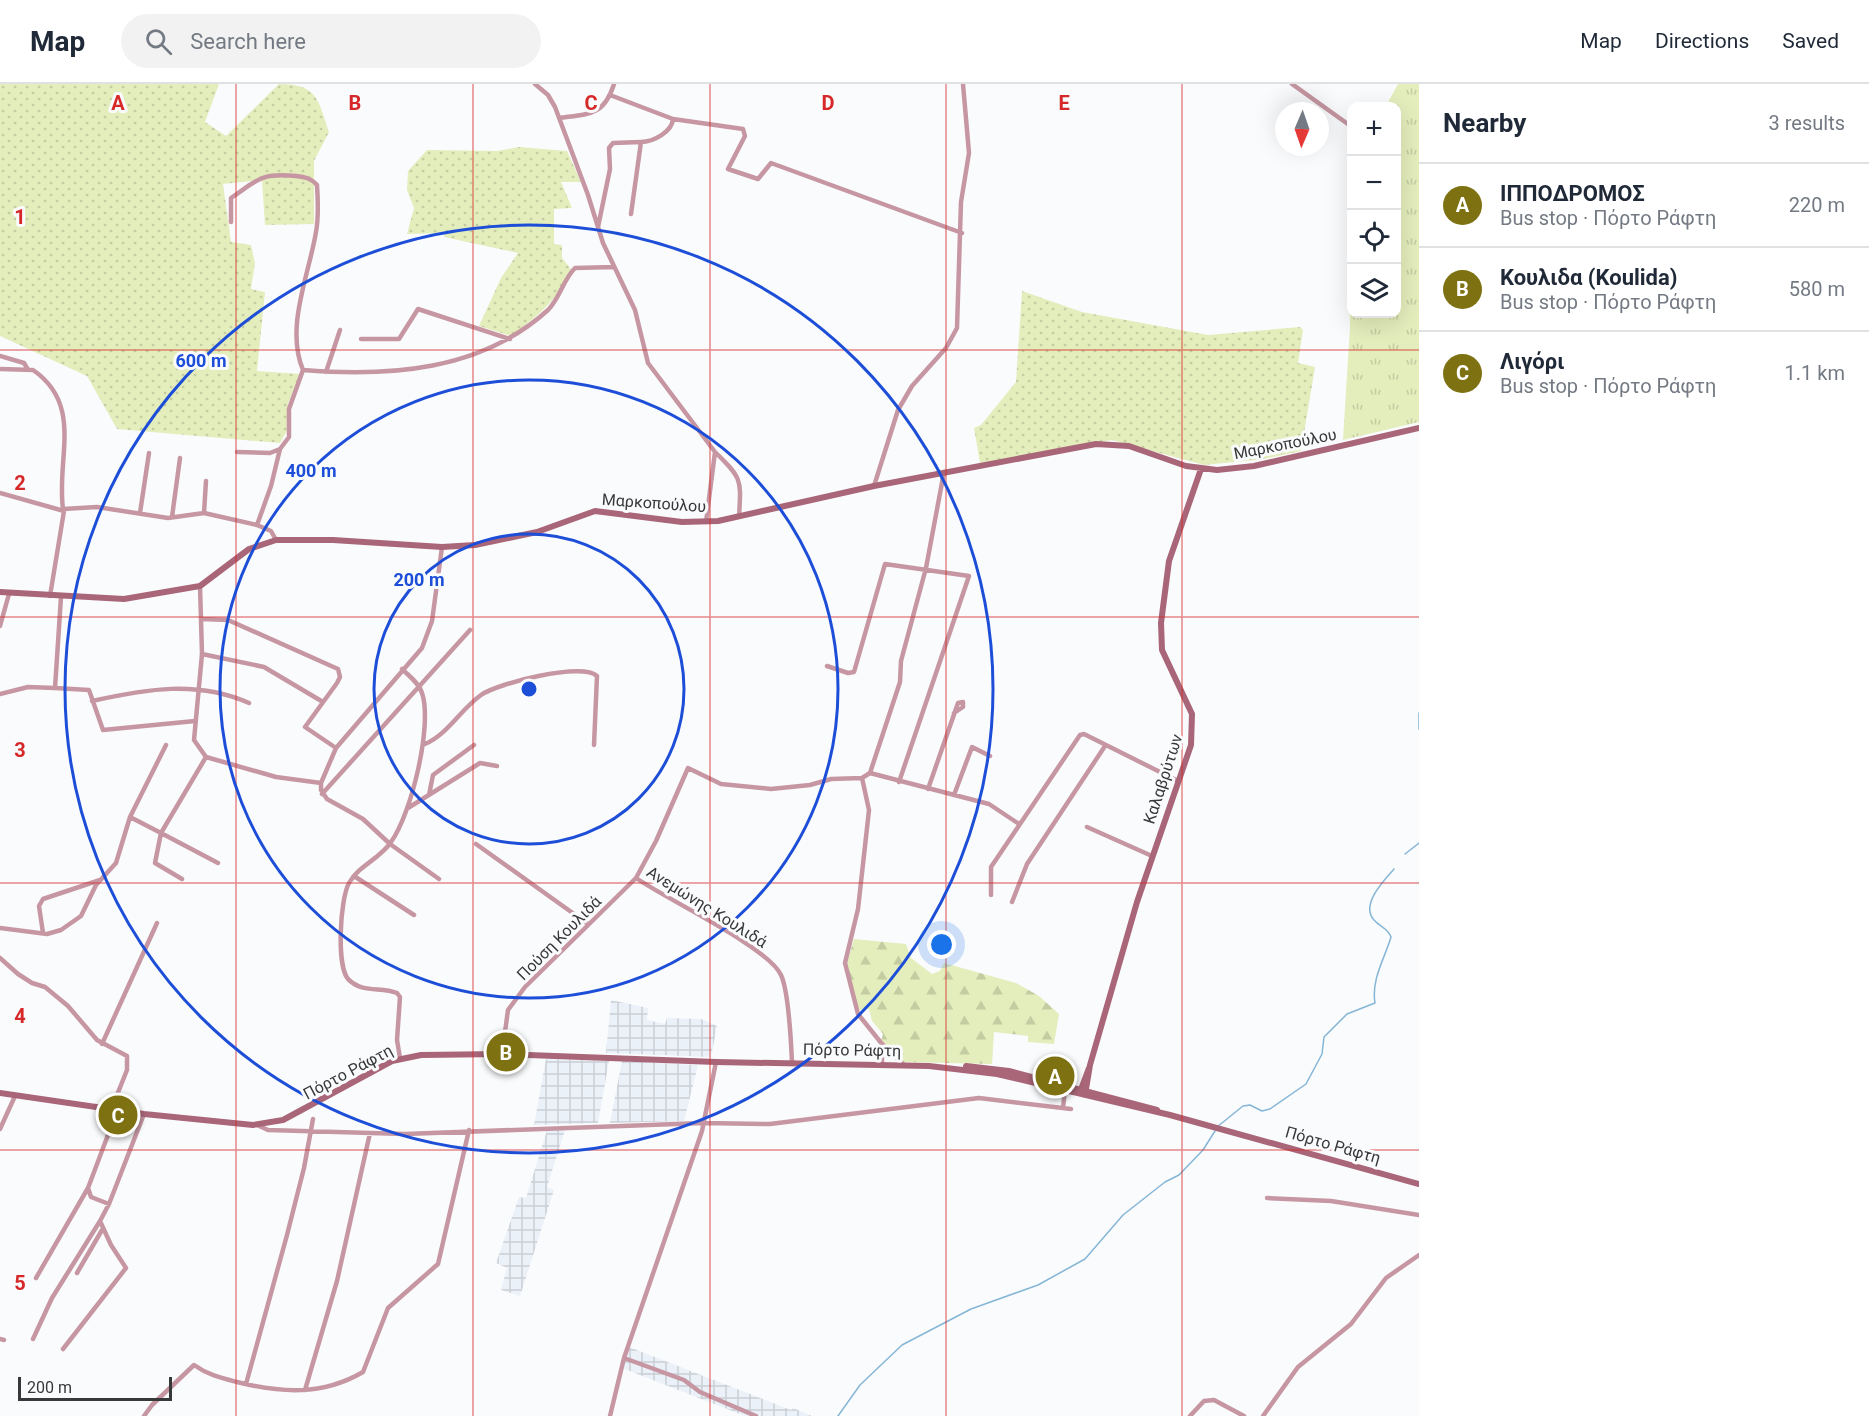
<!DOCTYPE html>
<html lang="en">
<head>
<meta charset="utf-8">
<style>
	body { margin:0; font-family:Roboto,sans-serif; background:#f2f2f3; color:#1f2937 }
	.controls { position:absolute; right:18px; top:18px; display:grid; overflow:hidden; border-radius:12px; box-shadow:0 6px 24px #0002 }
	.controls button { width:54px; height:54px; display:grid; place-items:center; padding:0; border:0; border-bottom:2px solid #e0e1e3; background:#fff; color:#1f2937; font:30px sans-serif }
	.compass { position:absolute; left:1275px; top:18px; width:54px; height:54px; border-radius:50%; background:#fff; box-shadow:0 6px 24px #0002; rotate:182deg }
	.scale { position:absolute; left:18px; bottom:15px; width:154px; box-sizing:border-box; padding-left:6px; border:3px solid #373838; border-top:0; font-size:16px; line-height:21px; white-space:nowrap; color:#373838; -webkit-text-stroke:4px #fafbfd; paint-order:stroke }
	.you { position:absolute; left:942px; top:861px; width:21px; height:21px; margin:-15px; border:4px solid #fff; border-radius:50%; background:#1a73e8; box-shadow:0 0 0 9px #1a73e833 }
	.badge { display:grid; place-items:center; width:39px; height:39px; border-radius:50%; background:#7e7111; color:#fff; font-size:20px; font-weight:700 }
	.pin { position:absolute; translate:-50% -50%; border:3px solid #fff; box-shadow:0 2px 6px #0006 }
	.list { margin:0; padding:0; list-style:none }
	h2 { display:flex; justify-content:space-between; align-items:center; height:78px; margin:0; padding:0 24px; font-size:26px }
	h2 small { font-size:20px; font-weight:400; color:#747a83 }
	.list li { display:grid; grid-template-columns:39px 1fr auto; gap:18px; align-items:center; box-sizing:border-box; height:84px; padding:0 24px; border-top:2px solid #e0e1e3 }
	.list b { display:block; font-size:22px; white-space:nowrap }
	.list p { margin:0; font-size:20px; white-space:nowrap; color:#747a83 }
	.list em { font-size:20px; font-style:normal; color:#747a83 }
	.icon { flex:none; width:33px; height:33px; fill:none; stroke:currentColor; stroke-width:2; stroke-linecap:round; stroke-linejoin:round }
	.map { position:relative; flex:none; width:1419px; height:1332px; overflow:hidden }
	header { display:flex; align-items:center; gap:36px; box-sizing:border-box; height:84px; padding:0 30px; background:#fff; border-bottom:2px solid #e0e1e3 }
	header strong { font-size:28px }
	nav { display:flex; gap:33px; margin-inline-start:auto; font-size:21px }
	.search { width:420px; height:54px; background:#f2f2f3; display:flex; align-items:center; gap:15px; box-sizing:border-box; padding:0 21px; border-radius:33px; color:#747a83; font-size:22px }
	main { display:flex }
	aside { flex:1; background:#fff }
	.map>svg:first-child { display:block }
	.industrial { fill:url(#industrial-grid) }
	.grass { fill:url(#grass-dots) }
	.forest { fill:url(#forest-firs) }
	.park { fill:url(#park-tufts) }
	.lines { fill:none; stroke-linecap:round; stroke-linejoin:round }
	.stream { stroke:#85b6d6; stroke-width:1.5 }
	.street { stroke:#c697a2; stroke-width:4.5 }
	.secondary { stroke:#a96678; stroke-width:6 }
	.grid { fill:none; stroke:#d62828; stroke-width:1.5; stroke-opacity:0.55 }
	.ring { fill:none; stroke:#1d4ed8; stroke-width:3 }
	.labels { text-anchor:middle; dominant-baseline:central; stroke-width:6; stroke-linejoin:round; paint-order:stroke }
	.street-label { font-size:16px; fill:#373838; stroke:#fafbfd }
	.grid-label { font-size:20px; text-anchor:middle; font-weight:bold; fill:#d62828; stroke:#fafbfd; stroke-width:6; stroke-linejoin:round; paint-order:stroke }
	.centre { fill:#1d4ed8; stroke:#fafbfd; stroke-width:3 }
	.ring-label { font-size:18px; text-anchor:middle; font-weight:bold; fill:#1d4ed8; stroke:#fafbfd; stroke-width:6; stroke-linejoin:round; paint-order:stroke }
</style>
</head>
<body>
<header>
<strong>Map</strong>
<div class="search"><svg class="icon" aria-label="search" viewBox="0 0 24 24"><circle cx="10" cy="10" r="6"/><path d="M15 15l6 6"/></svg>Search here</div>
<nav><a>Map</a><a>Directions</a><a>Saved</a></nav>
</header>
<main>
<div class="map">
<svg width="1419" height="1332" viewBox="0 0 1419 1332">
	<defs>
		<pattern id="industrial-grid" width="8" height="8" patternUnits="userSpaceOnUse" patternTransform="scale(1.5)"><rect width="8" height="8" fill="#ebf1f9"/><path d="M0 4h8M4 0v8" fill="none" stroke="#cacfd6"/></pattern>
		<pattern id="grass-dots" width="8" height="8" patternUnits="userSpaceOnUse" patternTransform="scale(1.5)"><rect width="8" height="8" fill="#e4edbc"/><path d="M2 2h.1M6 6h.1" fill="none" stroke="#c4cca2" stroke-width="1.8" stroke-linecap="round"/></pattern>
		<pattern id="forest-firs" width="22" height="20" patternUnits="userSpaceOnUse" patternTransform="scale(1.5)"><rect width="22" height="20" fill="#e4edbc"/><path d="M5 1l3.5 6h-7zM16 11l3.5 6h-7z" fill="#c4cca2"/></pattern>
		<pattern id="park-tufts" width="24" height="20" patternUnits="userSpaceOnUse" patternTransform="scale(1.5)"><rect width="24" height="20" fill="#e4edbc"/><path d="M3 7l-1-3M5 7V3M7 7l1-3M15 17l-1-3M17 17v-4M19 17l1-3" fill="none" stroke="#c4cca2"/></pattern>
	</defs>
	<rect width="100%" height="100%" fill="#fafbfd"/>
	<path class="industrial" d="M611,916l37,8 -1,12 18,4 2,-6 34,1 16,7 -6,31 -105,-4z
		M546,975l63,2 -11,62 -64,2z
		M622,977l76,4 -14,56 -74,2z
		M547,1046h18l-18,57 7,3 -34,106 -19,-6 6,-22 -11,-5 23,-66 7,1z
		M629,1263l162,63 2,-2 19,8h-67l-123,-48z"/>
	<path class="grass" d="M0,0h219l-14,38 21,14 53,-52c39,0 39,16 50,48l-15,29v63l-49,1 -3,-45 -39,4 8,58 20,3 4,18 -4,26 14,3 -8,79 43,3 -12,30v25l-8,14 -163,-14 -30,-53 -87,-40z
		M519,63l48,4 14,31h-20l11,26 -18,1v35l8,1v13l9,11c-15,33 -32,46 -60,67l-32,-10 22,-48 17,-25 -74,-16 1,-4 -38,1 7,-26 -7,-18 1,-19 19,-21 70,1z
		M1022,207l60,21 126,23 92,-8 3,3 -5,33 17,4 -14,84 -37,8 -60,6 -92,-25 -132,23 -6,-35 7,-3 35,-43z"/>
	<path class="forest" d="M854,855l52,5 5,14 21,16 8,-3 4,-8 72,20 23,13 20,18 -5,30 -26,-2v-6l-34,-4 -2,32 -89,-2 -22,-21 2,-7 -11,-13 -3,-12 -11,1 -11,-47z"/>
	<path class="park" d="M1398,0h21v338l-76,18 7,-113 -2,-123 3,-24 1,134h44v-208h-10z"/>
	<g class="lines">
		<path class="stream" d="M1419,629v16
			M1405,770l14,-11
			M1217,1043l26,-21 7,-1 12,6 8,-2 36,-25 16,-30 2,-17 23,-23 28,-11c-4,-24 10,-45 16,-66 -3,-9 -11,-10 -17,-17 -14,-15 10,-40 20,-51
			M838,1332l22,-31 42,-40 69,-36 67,-24 47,-26 38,-44 42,-33 14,-7 24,-25 12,-19"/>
		<path class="street" d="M535,0l13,11 7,12 33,88 15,48 32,67 13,53 67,89
			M1292,0l60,43
			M610,11l63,24
			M559,34c30,-4 45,-2 55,-34
			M641,58c12,0 31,-10 32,-23l70,10 2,7 -17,33 30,10 13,-16 191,70
			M231,138v-24c28,-19 29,-25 65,-22 8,1 15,2 21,9 1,15 2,31 -1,47 -7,43 -31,95 -13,138 86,7 178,1 245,-60 12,-12 15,-30 27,-42l38,-1
			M598,143l12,-58 -1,-21 4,-5 28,-1 -10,72
			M361,255h38l19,-30 92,30
			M0,272l24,7 3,5
			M0,285l33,1c51,35 23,89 30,139
			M326,288l14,-42
			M237,368l33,1 10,-4
			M874,402l24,-76 14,-24 34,-38 11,-20 4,-126 8,-49 -6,-69
			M0,409l64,18 -14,85
			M64,427l-1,-2 34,-2 71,11 36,-5 53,12
			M140,429l9,-60
			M204,429l2,-32
			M172,433l8,-59
			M706,438l9,-70c28,27 26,28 24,65
			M276,456l-5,-9 -14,-6 14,-39 9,-37 9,-12v-28l14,-39
			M202,535l26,1 110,49 2,8 -3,6 -32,44 31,21
			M0,542l9,-32
			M202,570l62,13 59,35
			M827,582l21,7 6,-1 31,-108 84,12 -70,206
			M55,604l34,2 14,40 92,-9
			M0,610l28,-7 27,1 6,-91
			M92,617c54,-12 105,-21 157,2
			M954,629l9,-6v-5
			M425,660c23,-10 35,-34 56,-49 17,-12 101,-33 116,-19l-3,69
			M166,661l-36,72 31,16 45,-76 -12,-17 8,-86 -2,-68
			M206,673l70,20 45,6
			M870,689l119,31 30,20
			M862,694l8,-5 30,-91 1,-21 25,-93 18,-96
			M928,705l30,-86 5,-1
			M322,710l148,-164
			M429,711l4,-20 41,-30
			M954,711l18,-48 18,9
			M408,724l72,-45 17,3
			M1087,743l65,29
			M476,760l112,80
			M354,792l60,39
			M182,795l-27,-16 6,-30 57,30
			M439,795l-49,-35 -27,-25 -36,-20 -6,-9v-7l15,-35 86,-100 10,-27 10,-74
			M991,811v-28l89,-132 4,-1 94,47
			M1012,818l15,-38 78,-118
			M0,844l47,6 14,-4 20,-14 15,-31 20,-22 14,-46
			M43,849l-4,-27 4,-7 57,-19
			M0,874l18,16 14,9 13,4 23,19 29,34 30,16v14l-16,40
			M102,960l55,-121
			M502,970l6,-44 17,-23 111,-109
			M400,974l-3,-18 3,-43 -3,-4c-16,-7 -33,1 -48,-13 -13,-12 -9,-81 0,-97 10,-18 31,-24 42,-41 20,-27 42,-117 31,-149 -3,-10 -13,-17 -20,-24
			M792,978c-1,-20 -3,-70 -11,-87 -13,-28 -115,-76 -145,-97l20,-37 32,-73 33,16 50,5 39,-4 21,-6 31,-1 7,32 -11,99 -13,54 13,51 24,30 21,20
			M882,980v-20
			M1063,1024l2,-18
			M257,1041l11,5 137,4 298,-11 67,1 209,-26 92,11
			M0,1045l15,-33
			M88,1104l3,9 18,7 35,-90
			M1267,1114l64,3 88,14
			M77,1189l25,-43
			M36,1194l52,-90 29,-77
			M0,1255l4,1
			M33,1255l19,-41 48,-77
			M63,1265l63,-81 -15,-23 -11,-24 9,-17
			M624,1274l60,22 16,12 56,24
			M246,1300l41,-149 17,-67 9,-49
			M305,1306l32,-109 33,-148
			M144,1332l8,-11 42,-40c14,10 27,13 43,17 44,11 85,14 126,-10l25,-64 50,-44 31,-134
			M610,1332l14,-58 78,-227 14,-69
			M1190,1332l14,-15 10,-1 30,16
			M1263,1332l35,-49 53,-43 35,-46 33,-23"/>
		<path class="secondary" d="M0,508l124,7 76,-13 49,-37 27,-9h57l109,7 33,-2 62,-13 58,-21 87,11 36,-1 156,-35 222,-42 33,2 57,20 31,4 37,-4 165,-38
			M966,982l43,5 148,39
			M1080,1008l9,-24
			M0,1009l144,21 109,11 30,-5 109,-59 29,-6 81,-1 214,8 213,4 68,8 173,41 249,69
			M1085,1011l5,-30 47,-163 54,-157 1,-31 -30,-64 -1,-27 8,-62 32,-92"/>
	</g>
	<path class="grid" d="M236,0v1332M473,0v1332M710,0v1332M946,0v1332M1182,0v1332M0,266h1419M0,533h1419M0,799h1419M0,1066h1419"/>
	<g class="ring">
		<circle cx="529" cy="605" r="155"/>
		<circle cx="529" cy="605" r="309"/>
		<circle cx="529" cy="605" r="464"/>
	</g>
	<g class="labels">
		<g class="street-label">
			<text transform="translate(1285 360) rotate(-11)">Μαρκοπούλου</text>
			<text transform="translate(654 419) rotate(4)">Μαρκοπούλου</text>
			<text transform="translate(1163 695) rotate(-72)">Καλαβρύτων</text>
			<text transform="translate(707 823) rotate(32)">Ανεμώνης Κουλιδά</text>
			<text transform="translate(559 854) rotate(-45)">Πούση Κουλιδά</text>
			<text transform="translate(852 966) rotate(1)">Πόρτο Ράφτη</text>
			<text transform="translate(348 988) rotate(-28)">Πόρτο Ράφτη</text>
			<text transform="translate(1333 1061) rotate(16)">Πόρτο Ράφτη</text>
		</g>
	</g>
	<g class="grid-label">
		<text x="118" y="26">A</text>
		<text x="355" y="26">B</text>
		<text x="591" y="26">C</text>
		<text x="828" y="26">D</text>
		<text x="1064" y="26">E</text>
		<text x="20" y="140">1</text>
		<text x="20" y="406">2</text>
		<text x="20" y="673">3</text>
		<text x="20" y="939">4</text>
		<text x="20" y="1206">5</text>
	</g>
	<circle cx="529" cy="605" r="9" class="centre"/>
	<g class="ring-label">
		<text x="201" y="283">600 m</text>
		<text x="311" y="393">400 m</text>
		<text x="419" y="502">200 m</text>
	</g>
</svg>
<div class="controls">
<button>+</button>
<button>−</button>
<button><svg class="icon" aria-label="locate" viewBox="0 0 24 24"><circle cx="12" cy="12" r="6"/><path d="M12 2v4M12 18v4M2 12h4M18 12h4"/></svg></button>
<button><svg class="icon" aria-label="layers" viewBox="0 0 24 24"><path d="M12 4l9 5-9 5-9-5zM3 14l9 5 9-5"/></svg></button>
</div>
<svg class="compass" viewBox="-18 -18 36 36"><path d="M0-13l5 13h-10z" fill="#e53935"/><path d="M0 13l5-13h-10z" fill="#747a83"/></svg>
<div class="scale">200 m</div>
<div class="you"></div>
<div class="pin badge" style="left:1055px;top:992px">A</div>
<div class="pin badge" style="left:506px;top:968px">B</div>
<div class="pin badge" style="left:118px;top:1031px">C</div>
</div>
<aside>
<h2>Nearby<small>3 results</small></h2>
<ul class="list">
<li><span class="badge">A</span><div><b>ΙΠΠΟΔΡΟΜΟΣ</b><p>Bus stop · Πόρτο Ράφτη</p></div><em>220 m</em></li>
<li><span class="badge">B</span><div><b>Κουλιδα (Koulida)</b><p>Bus stop · Πόρτο Ράφτη</p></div><em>580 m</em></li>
<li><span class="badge">C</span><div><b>Λιγόρι</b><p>Bus stop · Πόρτο Ράφτη</p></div><em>1.1 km</em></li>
</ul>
</aside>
</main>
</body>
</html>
